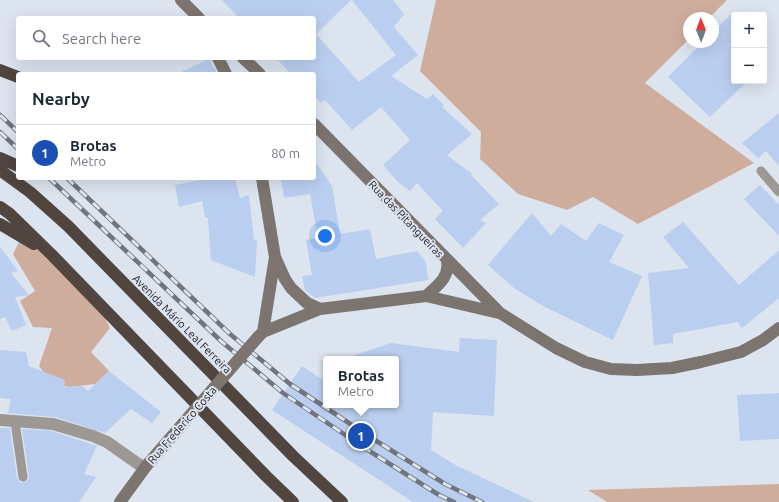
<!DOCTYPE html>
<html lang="en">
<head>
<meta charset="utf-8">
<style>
	body { margin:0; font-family:Ubuntu,sans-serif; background:#f2f2f3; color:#1f2937 }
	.controls { position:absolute; right:12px; top:12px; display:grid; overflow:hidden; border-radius:4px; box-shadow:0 4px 16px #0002 }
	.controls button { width:36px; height:36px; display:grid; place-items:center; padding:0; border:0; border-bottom:1px solid #e0e1e3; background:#fff; color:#1f2937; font:20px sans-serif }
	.compass { position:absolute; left:683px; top:12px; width:36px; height:36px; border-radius:50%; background:#fff; box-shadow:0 4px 16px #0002; rotate:359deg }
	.you { position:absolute; left:325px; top:236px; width:14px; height:14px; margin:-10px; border:3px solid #fff; border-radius:50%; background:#1a73e8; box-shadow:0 0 0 6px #1a73e833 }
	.badge { display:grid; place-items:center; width:26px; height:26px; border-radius:50%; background:#1a73e8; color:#fff; font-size:13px; font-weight:700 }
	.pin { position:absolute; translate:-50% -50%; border:2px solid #fff; box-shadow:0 1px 4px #0006 }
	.popup { position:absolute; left:323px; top:356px; width:76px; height:52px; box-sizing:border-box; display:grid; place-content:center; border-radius:4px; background:#fff; filter:drop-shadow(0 1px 3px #0005); font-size:13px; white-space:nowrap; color:#747a83 }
	.popup b { font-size:15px; color:#1f2937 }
	.popup::after { content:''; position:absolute; left:50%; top:100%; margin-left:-8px; border:8px solid transparent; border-top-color:#fff }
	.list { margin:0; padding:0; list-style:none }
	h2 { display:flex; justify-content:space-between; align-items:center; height:52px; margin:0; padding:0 16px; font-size:17px }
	h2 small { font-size:13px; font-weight:400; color:#747a83 }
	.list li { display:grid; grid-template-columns:26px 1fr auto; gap:12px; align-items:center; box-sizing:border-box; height:56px; padding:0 16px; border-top:1px solid #e0e1e3 }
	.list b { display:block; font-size:15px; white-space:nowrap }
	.list p { margin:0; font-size:13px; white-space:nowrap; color:#747a83 }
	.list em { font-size:13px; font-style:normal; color:#747a83 }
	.icon { flex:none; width:22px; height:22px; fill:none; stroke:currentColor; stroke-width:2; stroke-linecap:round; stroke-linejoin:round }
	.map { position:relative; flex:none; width:779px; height:502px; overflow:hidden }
	.search { position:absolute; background:#fff; box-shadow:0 4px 16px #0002; left:16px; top:16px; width:300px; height:44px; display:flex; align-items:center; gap:10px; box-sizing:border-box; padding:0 14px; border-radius:4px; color:#747a83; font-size:15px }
	.panel { position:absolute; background:#fff; box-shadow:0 4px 16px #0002; left:16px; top:72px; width:300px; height:108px; border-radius:4px }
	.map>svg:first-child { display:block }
	.green { fill:#cfad9c }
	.building { fill:#baceef }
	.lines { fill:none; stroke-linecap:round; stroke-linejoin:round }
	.lane { stroke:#9e9895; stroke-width:9 }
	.street { stroke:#9e9895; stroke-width:12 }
	.secondary { stroke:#7c746f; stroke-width:12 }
	.highway { stroke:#50453f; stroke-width:12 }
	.rail-casing { stroke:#70747c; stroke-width:4.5 }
	.rail { stroke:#dce4f0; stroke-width:3; stroke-dasharray:9; stroke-linecap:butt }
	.secondary-bridge { stroke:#7c746f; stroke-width:12 }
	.labels { text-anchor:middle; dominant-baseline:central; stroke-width:4; stroke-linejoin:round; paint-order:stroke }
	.street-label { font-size:11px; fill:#1b1d22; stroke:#dce4f0 }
</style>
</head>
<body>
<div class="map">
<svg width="779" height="502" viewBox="0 0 779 502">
	<rect width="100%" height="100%" fill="#dce4f0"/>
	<path class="green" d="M436,0h291l-18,18h-20v21l-44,44 109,80 -116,61 -45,-27 -26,13 -49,-16 -38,-35 1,-27 -61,-61z
		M22,236l71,57 17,35 -19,24 18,19 -14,13 -25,3 -18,-3 -13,-18 13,-38 -19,-1 -13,-26 15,-10 -22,-37z
		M779,484v18h-172l-19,-12z"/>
	<path class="building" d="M222,0h129l-35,34 43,48 37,-27 -44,-55h41l11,14 -10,13 24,28 -27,21 36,23 6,-5 11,11 -2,2 30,27 -25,21 25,19 -1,1 28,29 -19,16 6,3 -23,25 -28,-29 8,-8 -26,-28 -7,8 -11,-8 -16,-18 27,-25 -29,-33 -29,23 -27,-30 -4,3 -7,-8v-21h-23l-15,-16h38v-40h-75z
		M734,11v70h14l-38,36 -42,-40 35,-35h10v-10z
		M209,59l9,15h-41z
		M779,113v53l-13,-15 -8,7 -16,-15z
		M314,160l18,26 8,48 30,-5 6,30 41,-8 9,11 2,18 -113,18 -10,-8 -3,-14 10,-1 -6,-35 12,-2 -8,-44 -26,4 -3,-20h33z
		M211,178h24l5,20 9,-3 5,45h3l-2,37 -44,-17 -3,-42h-3l-3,-17 -23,6 -4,-22z
		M760,185l19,20v31l-35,-37z
		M532,213l19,23 10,-12 25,17 13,-18 25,12 -15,27 33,14 -29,64 -70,-34 -29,-18 -26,-23z
		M683,222l56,63 40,-35v48l-37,30 -5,-6 -64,12v9l-19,2 -6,-72 41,-5 -26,-31z
		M0,247l18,24 -7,2 18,22 -14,2 11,28 -14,6 -7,-14 -5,2z
		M460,338l37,2 -3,76 -61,-4 -2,38 26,16 77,36h-121l-141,-92 30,-44 24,16v23h70v-46h-44v-3l39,-13 68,9z
		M0,350l26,2 3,14 36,14 -1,7 18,-1 6,5 21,-20 52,41 -9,11 -21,-14 -26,24 -50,-16 -47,-4 3,-14 -11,-1z
		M779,393v46l-39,2 -3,-46z
		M0,428h10l7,50 4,5 6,-2 2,-4 -7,-48 30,2 45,15 -13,28 12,3 -17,25h-79z"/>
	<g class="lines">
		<path class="lane" d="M761,171l18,21
			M15,422l8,55"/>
		<path class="street" d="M0,420l53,4 40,12 14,6 37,26"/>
		<path class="secondary" d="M181,0l18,18
			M218,58l8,16
			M243,58l17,16
			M314,124l186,189 56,35 29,14 26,7 26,1 35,-2 29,-6 40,-10 22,-12 16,-12
			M262,178l13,79 10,22 6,9 16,15 13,6
			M426,296c11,-10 24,-19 21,-35
			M263,332l12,-75
			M258,337l5,-5 57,-23 106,-13 73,17
			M120,502l27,-37"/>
		<path class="highway" d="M0,70l18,7
			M0,158l18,8
			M0,170l30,22 38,34 225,230 49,46
			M0,207l10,7 42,41 214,221 27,26
			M0,224l34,20"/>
		<defs>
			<path id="rail" d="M0,115l18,17
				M0,132l18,17
				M49,178l173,164 61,51 80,54 76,48 15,7
				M67,178l163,156 60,50 80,53 75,47 37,18"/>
		</defs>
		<use href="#rail" class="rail-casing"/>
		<use href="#rail" class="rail"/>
		<path class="secondary-bridge" d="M147,465l111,-128"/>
	</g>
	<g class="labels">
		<g class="street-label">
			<text transform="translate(406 219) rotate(46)">Rua das Pitangueiras</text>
			<text transform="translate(182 324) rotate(45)">Avenida Mário Leal Ferreira</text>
			<text transform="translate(182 425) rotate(-49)">Rua Frederico Costa</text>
		</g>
	</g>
</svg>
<div class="controls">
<button>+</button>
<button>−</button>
</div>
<svg class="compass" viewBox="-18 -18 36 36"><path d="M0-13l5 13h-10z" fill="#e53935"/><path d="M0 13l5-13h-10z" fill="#747a83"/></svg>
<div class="you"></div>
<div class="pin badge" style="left:361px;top:436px;background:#1a4fb4">1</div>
<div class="popup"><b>Brotas</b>Metro</div>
<div class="search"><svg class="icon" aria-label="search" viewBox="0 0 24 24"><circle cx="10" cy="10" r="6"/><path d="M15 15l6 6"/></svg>Search here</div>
<section class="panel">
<h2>Nearby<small></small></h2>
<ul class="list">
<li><span class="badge" style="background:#1a4fb4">1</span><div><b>Brotas</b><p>Metro</p></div><em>80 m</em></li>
</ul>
</section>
</div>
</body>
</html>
